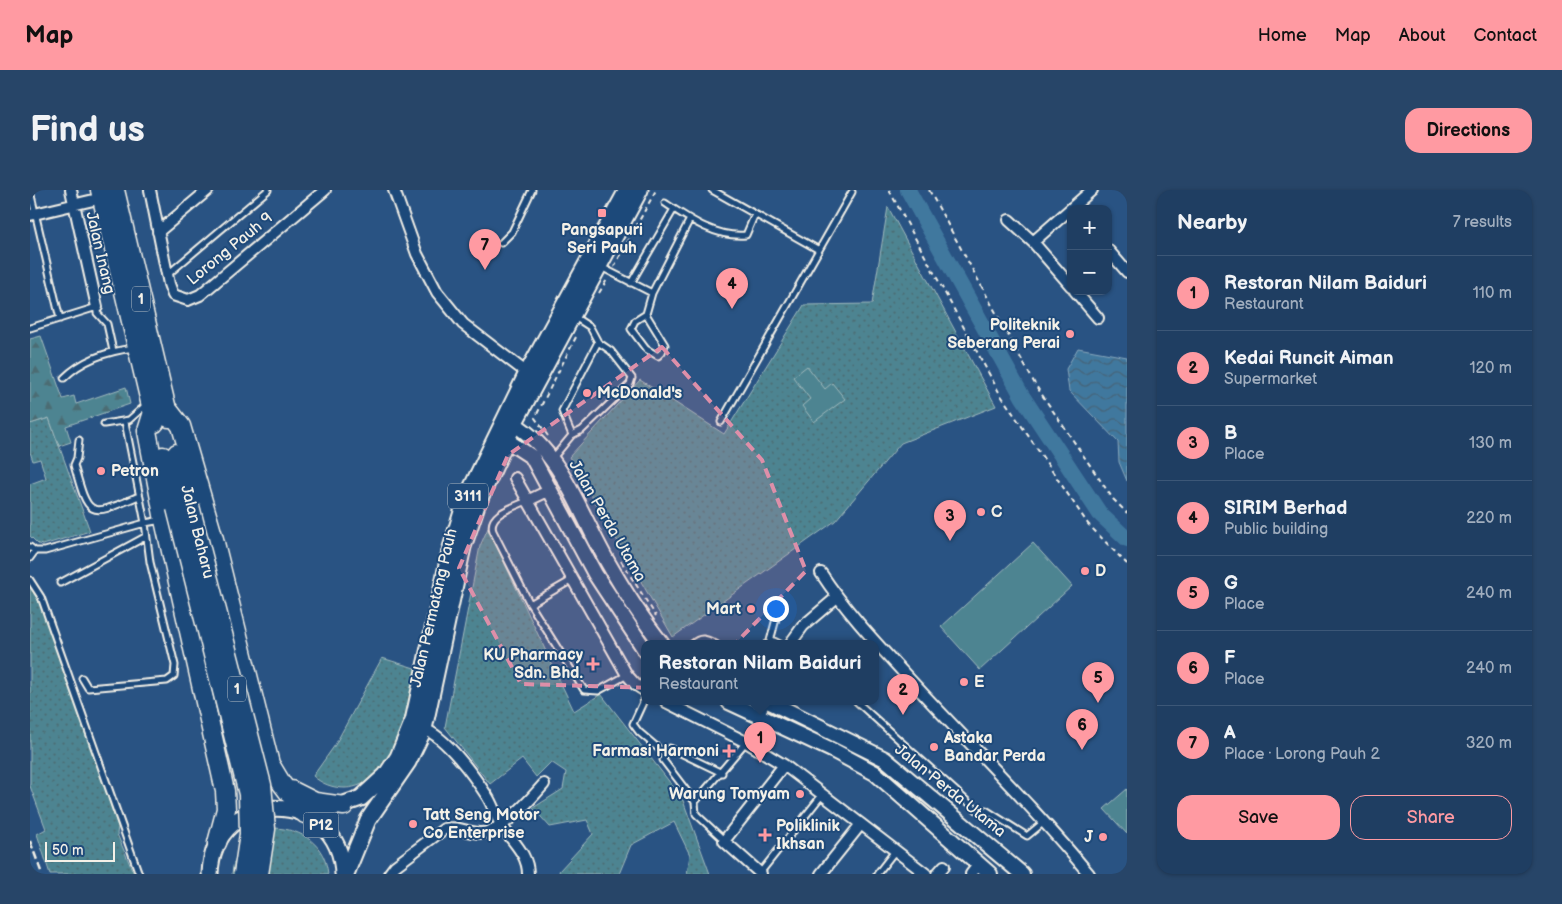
<!DOCTYPE html>
<html lang="en">
<head>
<meta charset="utf-8">
<style>
	body { margin:0; font-family:"Balsamiq Sans",sans-serif; background:#274568; color:#f1f3f6 }
	.controls { position:absolute; right:15px; top:15px; display:grid; overflow:hidden; border-radius:10px; box-shadow:0 1px 4px #0004 }
	.controls button { width:45px; height:45px; display:grid; place-items:center; padding:0; border:0; border-bottom:1px solid #3c5777; background:#1f3e62; color:#f1f3f6; font:25px sans-serif }
	.scale { position:absolute; left:15px; bottom:12px; width:70px; box-sizing:border-box; padding-left:5px; border:2px solid #f4f1e8; border-top:0; font-size:14px; line-height:18px; white-space:nowrap; color:#f4f1e8; -webkit-text-stroke:4px #1f4a7a; paint-order:stroke }
	.you { position:absolute; left:745px; top:418px; width:18px; height:18px; margin:-12px; border:4px solid #fff; border-radius:50%; background:#1a73e8; box-shadow:0 0 0 8px #1a73e833 }
	.badge { display:grid; place-items:center; width:32px; height:32px; border-radius:50%; background:#ff9aa2; color:#111; font-size:16px; font-weight:700 }
	.pin { position:absolute; translate:-50% -41px; filter:drop-shadow(0 1px 2px #0008) }
	.pin::after { content:''; position:absolute; top:26px; width:18px; height:15px; background:inherit; clip-path:polygon(0 0,100% 0,50% 100%) }
	.popup { position:absolute; left:611px; top:450px; width:238px; height:65px; box-sizing:border-box; display:grid; place-content:center; border-radius:10px; background:#1f3e62; filter:drop-shadow(0 1px 4px #0005); font-size:16px; white-space:nowrap; color:#a1aebe }
	.popup b { font-size:19px; color:#f1f3f6 }
	.popup::after { content:''; position:absolute; left:50%; top:100%; margin-left:-10px; border:10px solid transparent; border-top-color:#1f3e62 }
	.list { margin:0; padding:0; list-style:none }
	h2 { display:flex; justify-content:space-between; align-items:center; height:65px; margin:0; padding:0 20px; font-size:21px }
	h2 small { font-size:16px; font-weight:400; color:#a1aebe }
	.list li { display:grid; grid-template-columns:32px 1fr auto; gap:15px; align-items:center; box-sizing:border-box; height:75px; padding:0 20px; border-top:1px solid #3c5777 }
	.list b { display:block; font-size:19px; white-space:nowrap }
	.list p { margin:0; font-size:16px; white-space:nowrap; color:#a1aebe }
	.list em { font-size:16px; font-style:normal; color:#a1aebe }
	.actions { display:flex; gap:10px; padding:15px 20px }
	.actions a { flex:1; padding:11px 0; border:1px solid #ff9aa2; border-radius:15px; text-align:center; font-size:18px; color:#ff9aa2 }
	.actions .main { background:#ff9aa2; color:#111 }
	.map { position:relative; flex:none; width:1097px; height:684px; overflow:hidden; border-radius:15px }
	header { display:flex; align-items:center; gap:30px; box-sizing:border-box; height:70px; padding:0 25px; background:#ff9aa2; color:#111 }
	header strong { font-size:24px }
	nav { display:flex; gap:28px; margin-inline-start:auto; font-size:18px }
	.intro { display:flex; align-items:center; justify-content:space-between; box-sizing:border-box; height:120px; padding:0 30px }
	h1 { margin:0; font-size:35px }
	.button { padding:12px 22px; border-radius:15px; background:#ff9aa2; color:#111; font-size:18px; font-weight:700 }
	main { display:flex; gap:30px; padding:0 30px }
	aside { flex:1; background:#1f3e62; border-radius:15px; box-shadow:0 1px 4px #0004 }
	.map>svg:first-child { display:block }
	.grass { fill:url(#grass-dots); stroke:#a1babc }
	.forest { fill:url(#forest-firs); stroke:#a1babc }
	.green { fill:#4e8491; stroke:#a1babc }
	.water { fill:url(#water-waves); stroke:#89a8bc }
	.lines { fill:none; stroke-linecap:round; stroke-linejoin:round }
	.river { stroke:#41789e; stroke-width:16 }
	.lane-casing { stroke:#f4f1e8; stroke-width:9 }
	.street-casing { stroke:#f4f1e8; stroke-width:14 }
	.secondary-casing { stroke:#f4f1e8; stroke-width:18 }
	.primary-casing { stroke:#f4f1e8; stroke-width:19 }
	.highway-casing { stroke:#f4f1e8; stroke-width:21 }
	.path { stroke:#f4f1e8; stroke-width:2; stroke-dasharray:5 4; stroke-linecap:butt }
	.lane { stroke:#1f4a7a; stroke-width:5 }
	.street { stroke:#1f4a7a; stroke-width:10 }
	.secondary { stroke:#1f4a7a; stroke-width:14 }
	.primary { stroke:#1f4a7a; stroke-width:15 }
	.highway { stroke:#1f4a7a; stroke-width:18 }
	.rail { stroke:#f4f1e8; stroke-width:2.5; stroke-dasharray:8 4; stroke-linecap:butt }
	.highway-bridge-casing { stroke:#f4f1e8; stroke-width:21; stroke-linecap:butt }
	.highway-bridge { stroke:#1f4a7a; stroke-width:18 }
	.marked { fill:#de8fa9; fill-opacity:0.2; stroke:#de8fa9; stroke-width:4; stroke-dasharray:10 6; stroke-linejoin:round }
	.poi-dot { fill:#ff9aa2; stroke:#1f4a7a; stroke-width:2 }
	.labels { text-anchor:middle; dominant-baseline:central; stroke-width:4; stroke-linejoin:round; paint-order:stroke }
	.shield { fill:#1f4a7a; stroke:#b4bfc7; stroke-width:1 }
	.shield-label { font-size:15px; font-weight:bold; fill:#f4f1e8 }
	.poi-label { font-size:16px; font-weight:bold; fill:#f4f1e8; stroke:#1f4a7a; text-anchor:start }
	.street-label { font-size:16px; fill:#f4f1e8; stroke:#1f4a7a }
</style>
</head>
<body>
<header>
<strong>Map</strong>
<nav><a>Home</a><a>Map</a><a>About</a><a>Contact</a></nav>
</header>
<div class="intro"><h1>Find us</h1><a class="button">Directions</a></div>
<main>
<div class="map">
<svg width="1097" height="684" viewBox="0 0 1097 684">
	<defs>
		<pattern id="grass-dots" width="8" height="8" patternUnits="userSpaceOnUse" patternTransform="scale(1.25)"><rect width="8" height="8" fill="#4e8491"/><path d="M2 2h.1M6 6h.1" fill="none" stroke="#4c6c73" stroke-width="1.8" stroke-linecap="round"/></pattern>
		<pattern id="forest-firs" width="22" height="20" patternUnits="userSpaceOnUse" patternTransform="scale(1.25)"><rect width="22" height="20" fill="#4e8491"/><path d="M5 1l3.5 6h-7zM16 11l3.5 6h-7z" fill="#4c6c73"/></pattern>
		<pattern id="water-waves" width="16" height="10" patternUnits="userSpaceOnUse" patternTransform="scale(1.25)"><rect width="16" height="10" fill="#41789e"/><path d="M0 5q4-4 8 0t8 0" fill="none" stroke="#456276"/></pattern>
	</defs>
	<rect width="100%" height="100%" fill="#295383"/>
	<filter id="ink" filterUnits="userSpaceOnUse"><feTurbulence type="fractalNoise" baseFrequency=".02" numOctaves="2"/><feDisplacementMap in="SourceGraphic" scale="10" xChannelSelector="R" yChannelSelector="G"/><feConvolveMatrix kernelMatrix="1 2 1 2 8 2 1 2 1" color-interpolation-filters="sRGB"/></filter>
	<g filter="url(#ink)">
		<path class="grass" d="M858,17l108,199 -95,37 -66,78 -162,116 -104,-180 71,-77 84,54 80,-129 68,-1z
			M19,228l41,113 -47,14 -5,-1 -8,-8v-52l16,-6 -6,-19 -7,2 -3,-9v-28z
			M458,338l86,183 27,-17 81,104 28,76h-23l3,-19 -16,-33 -43,23 -12,29h-59l-1,-3 34,-37 -6,-14 -37,7 -17,-19 30,-19 3,-17 -15,-10 -15,15 -14,-18 -32,25 -45,-57 35,-181z
			M0,396l7,11 17,42 64,188 -1,7 17,40h-84l-13,-40 9,-5 -16,-43z
			M352,468l36,11c-7,37 -24,118 -73,119 -12,0 -23,-4 -32,-12l22,-31z
			M244,638c28,1 51,16 54,46h-96c2,-28 20,-33 42,-46z"/>
		<path class="forest" d="M11,146l22,63 11,-3 2,8 50,-17 4,17 -64,22 5,16 -12,4 -10,-28 -19,6v-85z"/>
		<path class="green" d="M777,176l18,23 7,-6 13,16 -31,23 -12,-16 8,-7 -17,-22z
			M1003,353l39,43 -92,84 -39,-43z
			M1097,599v45l-23,-25z"/>
		<path class="water" d="M1048,158l49,9v124l-8,-19 -1,-20 -49,-51 -3,-22z"/>
		<g class="lines">
			<path class="river" d="M878,0l114,206 78,118 27,25"/>
			<defs>
				<path id="lane" d="M682,0l107,60
					M0,1l30,128
					M635,13c24,16 51,35 81,32l9,-21
					M471,53l11,-11 20,-42
					M571,77l51,26
					M137,85l101,-85
					M601,93l43,-74
					M616,124l-11,7 -4,8 15,20 12,7 4,-4 3,-7 -19,-31 6,-21 38,-74
					M0,138l67,-21v6l10,11 6,27
					M34,188c19,-19 45,-27 70,-30
					M691,232l131,-230
					M74,234l25,-4 18,-16
					M542,245l10,-5 48,-46 2,-6 -21,-27 -13,-9
					M49,250l-2,18 -3,7c15,54 15,52 65,31
					M523,268l19,-23 -10,-24 36,-69 -8,-15 -17,-11
					M497,311c-13,6 -40,13 -34,30l37,73 54,86 14,1 29,-16
					M0,357l5,4h10l100,-28 17,-3
					M0,368l5,-7
					M0,390l11,17 98,277
					M30,393l85,-46
					M500,414l42,-24
					M740,451l7,-26
					M662,454c9,-8 14,-5 24,0
					M737,454l7,-3 6,3
					M52,488l6,10 79,-7 7,-5 1,-11 -25,-103 -5,-39 -20,-101
					M615,508l-12,26 6,8 26,22
					M827,512l121,109 8,-1 41,26 17,-14
					M692,583l-52,-25 -5,6 -2,6 32,42 1,12 28,26
					M665,612l51,-60
					M730,683l62,-78
					M847,684l18,-23"/>
				<path id="street" d="M41,0l26,117
					M120,0l19,94 4,11 15,5 12,-5 125,-105
					M364,0l23,64 20,38 26,32 64,49
					M0,25l72,-17
					M979,30l24,22 38,44
					M128,42l50,-42
					M1003,52l59,-52
					M1078,60l19,22
					M1045,101l23,27
					M485,288l112,197 9,10 9,6
					M497,311l23,-11
					M791,383c26,40 60,75 93,111 58,63 120,123 175,190
					M760,454l13,-18 34,-29
					M636,512l80,40 38,23 142,109
					M728,526l7,-14
					M394,539c22,8 50,47 63,67 6,9 8,19 14,28 10,17 27,29 27,50
					M359,684l6,-8 49,-37c14,-3 22,3 35,4 21,2 52,-34 65,-49
					M731,684l-37,-33 60,-76
					M791,684l40,-50
					M907,684l7,-8
					M941,684l8,-10"/>
				<path id="secondary" d="M484,234c48,29 66,90 93,137 16,28 35,58 55,83
					M476,250l26,17 63,117 50,76
					M699,512l105,49 41,22 115,101
					M740,512l115,57 137,115"/>
				<path id="primary" d="M280,626l51,-18 25,-23 12,-18 15,-36 37,-170 16,-52 61,-126 100,-183
					M180,684c3,-88 130,-87 133,0
					M316,684l22,-54 40,-58 16,-33 39,-182 14,-42 37,-81 126,-234"/>
				<path id="highway" d="M70,0l55,233
					M85,0l54,228
					M137,218l14,18 33,113 56,225 12,20 23,30
					M123,222l-6,19 17,89 61,271 1,18 -9,34
					M147,263l13,53
					M133,266l13,52
					M261,600l24,12 29,4"/>
			</defs>
			<use href="#lane" class="lane-casing"/>
			<use href="#street" class="street-casing"/>
			<use href="#secondary" class="secondary-casing"/>
			<use href="#primary" class="primary-casing"/>
			<use href="#highway" class="highway-casing"/>
			<path class="path" d="M859,0l111,204 88,130 39,40
				M899,0l107,196 77,113 14,14
				M584,77l42,-77
				M569,103l9,-15
				M518,246l-13,-18 42,-83
				M591,371l35,55"/>
			<use href="#lane" class="lane"/>
			<use href="#street" class="street"/>
			<use href="#secondary" class="secondary"/>
			<use href="#primary" class="primary"/>
			<use href="#highway" class="highway"/>
			<path class="rail" d="M0,651l12,33"/>
			<defs>
				<path id="highway-bridge" d="M160,316l72,279 4,44 -7,45
					M146,318l72,286 1,40 -6,40"/>
			</defs>
			<use href="#highway-bridge" class="highway-bridge-casing"/>
			<use href="#highway-bridge" class="highway-bridge"/>
		</g>
	</g>
	<path class="marked" d="M632,157l100,113 44,111 -115,118 -170,-5 -62,-116 49,-113z"/>
	<g class="poi-dot">
		<rect x="567" y="18" width="10" height="10" rx="2.5"/>
		<circle cx="1040" cy="144" r="5"/>
		<circle cx="557" cy="203" r="5"/>
		<circle cx="71" cy="281" r="5"/>
		<circle cx="951" cy="322" r="5"/>
		<circle cx="1055" cy="381" r="5"/>
		<circle cx="721" cy="419" r="5"/>
		<path d="M560.5 466.5h5v5h5v5h-5v5h-5v-5h-5v-5h5z"/>
		<circle cx="934" cy="492" r="5"/>
		<circle cx="904" cy="557" r="5"/>
		<path d="M696.5 553.5h5v5h5v5h-5v5h-5v-5h-5v-5h5z"/>
		<circle cx="770" cy="604" r="5"/>
		<circle cx="383" cy="634" r="5"/>
		<path d="M732.5 637.5h5v5h5v5h-5v5h-5v-5h-5v-5h5z"/>
		<circle cx="1073" cy="647" r="5"/>
	</g>
	<g class="labels">
		<g class="shield">
			<rect x="102" y="96.5" width="18" height="25" rx="4"/>
			<rect x="418" y="293.5" width="40" height="25" rx="4"/>
			<rect x="198" y="486.5" width="18" height="25" rx="4"/>
			<rect x="273.5" y="622.5" width="35" height="25" rx="4"/>
		</g>
		<g class="shield-label">
			<text x="111" y="109">1</text>
			<text x="438" y="306">3111</text>
			<text x="207" y="499">1</text>
			<text x="291" y="635">P12</text>
		</g>
		<g class="poi-label">
			<text x="572" y="40" text-anchor="middle">Pangsapuri<tspan x="572" dy="18">Seri Pauh</tspan></text>
			<text x="1030" y="135" text-anchor="end">Politeknik<tspan x="1030" dy="18">Seberang Perai</tspan></text>
			<text x="567" y="203">McDonald's</text>
			<text x="81" y="281">Petron</text>
			<text x="961" y="322">C</text>
			<text x="1065" y="381">D</text>
			<text x="711" y="419" text-anchor="end">Mart</text>
			<text x="553" y="465" text-anchor="end">KU Pharmacy<tspan x="553" dy="18">Sdn. Bhd.</tspan></text>
			<text x="944" y="492">E</text>
			<text x="914" y="548">Astaka<tspan x="914" dy="18">Bandar Perda</tspan></text>
			<text x="689" y="561" text-anchor="end">Farmasi Harmoni</text>
			<text x="760" y="604" text-anchor="end">Warung Tomyam</text>
			<text x="393" y="625">Tatt Seng Motor<tspan x="393" dy="18">Co Enterprise</tspan></text>
			<text x="746" y="636">Poliklinik<tspan x="746" dy="18">Ikhsan</tspan></text>
			<text x="1063" y="647" text-anchor="end">J</text>
		</g>
		<g class="street-label">
			<text transform="translate(200 59) rotate(-39)">Lorong Pauh 9</text>
			<text transform="translate(70 63) rotate(77)">Jalan Inang</text>
			<text transform="translate(577 331) rotate(60)">Jalan Perda Utama</text>
			<text transform="translate(167 342) rotate(76)">Jalan Baharu</text>
			<text transform="translate(404 418) rotate(-77)">Jalan Permatang Pauh</text>
			<text transform="translate(920 601) rotate(39)">Jalan Perda Utama</text>
		</g>
	</g>
</svg>
<div class="controls">
<button>+</button>
<button>−</button>
</div>
<div class="scale">50 m</div>
<div class="you"></div>
<div class="pin badge" style="left:730px;top:573px">1</div>
<div class="popup"><b>Restoran Nilam Baiduri</b>Restaurant</div>
<div class="pin badge" style="left:873px;top:525px">2</div>
<div class="pin badge" style="left:920px;top:351px">3</div>
<div class="pin badge" style="left:702px;top:119px">4</div>
<div class="pin badge" style="left:1068px;top:513px">5</div>
<div class="pin badge" style="left:1052px;top:560px">6</div>
<div class="pin badge" style="left:455px;top:80px">7</div>
</div>
<aside>
<h2>Nearby<small>7 results</small></h2>
<ul class="list">
<li><span class="badge">1</span><div><b>Restoran Nilam Baiduri</b><p>Restaurant</p></div><em>110 m</em></li>
<li><span class="badge">2</span><div><b>Kedai Runcit Aiman</b><p>Supermarket</p></div><em>120 m</em></li>
<li><span class="badge">3</span><div><b>B</b><p>Place</p></div><em>130 m</em></li>
<li><span class="badge">4</span><div><b>SIRIM Berhad</b><p>Public building</p></div><em>220 m</em></li>
<li><span class="badge">5</span><div><b>G</b><p>Place</p></div><em>240 m</em></li>
<li><span class="badge">6</span><div><b>F</b><p>Place</p></div><em>240 m</em></li>
<li><span class="badge">7</span><div><b>A</b><p>Place · Lorong Pauh 2</p></div><em>320 m</em></li>
</ul>
<div class="actions"><a class="main">Save</a><a>Share</a></div>
</aside>
</main>
</body>
</html>
